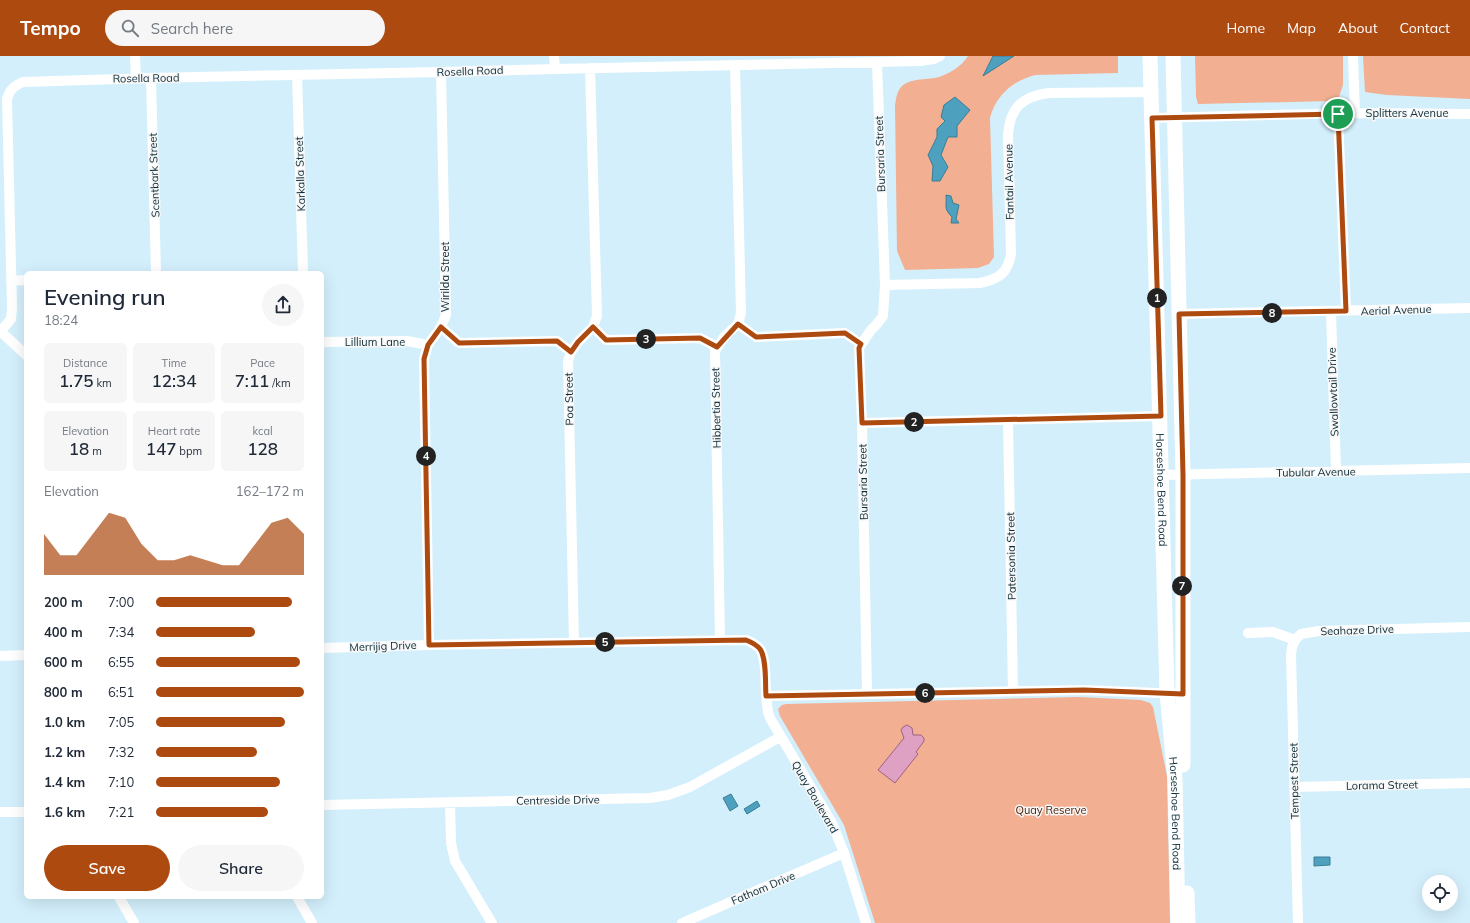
<!DOCTYPE html>
<html lang="en">
<head>
<meta charset="utf-8">
<style>
  :root { --surface:#fff; --page:#f6f6f7; --text:#1f2937; --muted:#747a83; --accent:#ad4a10 }
  body { margin:0; font-family:Mulish,sans-serif; background:var(--page); color:var(--text); height:100vh; display:flex; flex-direction:column; font-size:15px; white-space:nowrap }
  * { box-sizing:border-box; margin:0 }
  p { font-size:13px; color:var(--muted) }
  .icon { flex:none; width:22px; height:22px; fill:none; stroke:currentColor; stroke-width:2; stroke-linecap:round; stroke-linejoin:round }
  .map { position:relative; flex:1; overflow:hidden }
  .panel { position:absolute; left:24px; top:215px; width:300px; height:628px; display:flex; flex-direction:column; background:var(--surface); border-radius:6px; box-shadow:0 4px 16px #0002 }
  .panel>* { flex:none }
  .controls { position:absolute; left:1422px; top:819px; display:grid; gap:8px }
  .controls a { display:grid; place-items:center; width:36px; height:36px; border-radius:50%; background:var(--surface); box-shadow:0 4px 16px #0002; font-size:20px }
  .pin { position:absolute; display:grid; place-items:center; width:34px; height:34px; color:#fff; margin:-17px; border:2px solid #fff; border-radius:50%; box-shadow:0 1px 4px #0007 }
  .km { position:absolute; width:20px; height:20px; margin:-10px; border-radius:50%; background:#222; color:#fff; font-size:11px; line-height:20px; text-align:center }
  .round { display:grid; place-items:center; flex:none; width:42px; height:42px; border-radius:21px; background:var(--page) }
  .summary { display:flex; align-items:center; justify-content:space-between; height:68px; padding:0 20px }
  h1 { font-size:22px; font-weight:600; line-height:30px }
  .metrics { display:grid; grid-template-columns:repeat(3,1fr); gap:6px; height:68px; padding:4px 20px }
  .metrics div { display:grid; align-content:center; border-radius:6px; background:var(--page); text-align:center }
  .metrics b { font-size:17px; font-weight:600 }
  .metrics small { font-size:11px; font-weight:400 }
  .metrics p { font-size:11px }
  .chart { height:112px; padding:8px 20px }
  .chart p { display:flex; justify-content:space-between }
  .chart svg { width:100%; height:72px; margin-top:4px; fill:var(--accent); opacity:.7 }
  .cta { display:flex; gap:8px; margin-top:auto; padding:8px 20px }
  .cta a { flex:1; height:46px; border-radius:24px; background:var(--accent); color:#fff; font-size:16px; font-weight:600; line-height:46px; text-align:center }
  .cta a+a { background:var(--page); color:var(--text) }
  ul { padding:0 20px; list-style:none; font-size:13px }
  li { display:grid; grid-template-columns:64px 48px 1fr; align-items:center; height:30px }
  li i { height:10px; border-radius:5px; background:var(--accent) }
  header { display:flex; align-items:center; gap:24px; box-sizing:border-box; height:56px; padding:0 20px; background:var(--accent); color:#fff }
  header strong { font-size:19px }
  nav { display:flex; gap:22px; margin-inline-start:auto; font-size:14px }
  .search { width:280px; height:36px; background:var(--page); display:flex; align-items:center; gap:10px; box-sizing:border-box; padding:0 14px; border-radius:22px; color:var(--muted); font-size:15px }
  .map>svg:first-child { display:block }
  .green { fill:#f2af91 }
  .water { fill:#4ea0bf; stroke:#3a7d96 }
  .building { fill:#dfa1c3; stroke:#9c6383 }
  .lines { fill:none; stroke-linecap:round; stroke-linejoin:round }
  .street { stroke:#fff; stroke-width:10 }
  .secondary { stroke:#fff; stroke-width:15 }
  .route-casing { stroke:#fff; stroke-width:8 }
  .route { stroke:#ad4a10; stroke-width:5 }
  .labels { text-anchor:middle; stroke-width:3; stroke-linejoin:round; paint-order:stroke }
  .street-label { font-size:11px; fill:#0a2b37; stroke:#f7f7f7 }
  .park-label { font-size:11px; fill:#4d220c; stroke:#f7f7f7 }
</style>
</head>
<body>
<header>
<strong>Tempo</strong>
<div class="search"><svg class="icon" aria-label="search" viewBox="0 0 24 24"><circle cx="10" cy="10" r="6"/><path d="M15 15l6 6"/></svg>Search here</div>
<nav><a>Home</a><a>Map</a><a>About</a><a>Contact</a></nav>
</header>
<div class="map">
<svg width="1470" height="867" viewBox="0 0 1470 867">
  <rect width="100%" height="100%" fill="#d3effb"/>
  <path class="green" d="M 968,0 L 1118,0 L 1118,17 L 1035,19 C 1013,25 996,39 990,62 L 994,201 L 989,208 L 978,212 L 905,214 L 897,195 L 895,49 C 896,45 896,39 899,34 C 906,22 924,24 935,22 C 948,19 961,11 968,0 Z
    M 1195,0 L 1343,0 L 1343,29 L 1339,41 L 1331,45 L 1198,48 L 1196,41 Z
    M 1363,0 L 1470,0 L 1470,43 L 1387,39 L 1365,36 Z
    M 1078,641 L 1141,644 L 1150,647 L 1153,651 L 1167,720 L 1170,867 L 875,867 L 844,769 L 780,660 L 778,653 L 782,649 L 786,648 Z"/>
  <path class="water" d="M 993,0 L 1014,0 L 983,20 Z
    M 955,41 L 970,54 L 957,70 L 957,81 L 948,81 L 941,99 L 948,111 L 940,125 L 932,125 L 933,110 L 928,99 L 937,81 L 937,73 L 945,65 L 941,61 L 944,49 Z
    M 946,139 L 951,140 L 953,147 L 959,149 L 956,163 L 959,167 L 951,167 L 952,161 C 943,152 947,150 946,139 Z
    M 731,738 L 738,750 L 730,755 L 723,742 Z
    M 757,745 L 760,750 L 747,758 L 744,753 Z
    M 1314,801 L 1330,801 L 1330,809 L 1314,810 Z"/>
  <path class="building" d="M 907,669 L 912,672 L 913,679 L 921,679 L 924,682 L 924,685 L 916,696 L 918,698 L 895,727 L 878,714 L 904,682 L 901,674 L 903,671 Z"/>
  <g class="lines">
    <path class="street" d="M 135,0 L 136,22
      M 554,0 L 555,13
      M 1353,0 L 1355,57
      M 297,19 L 303,217
      M 151,22 L 156,217
      M 1338,58 L 1346,255
      M 1152,62 L 1355,57 L 1470,58
      M 11,225 L 26,224
      M 885,229 L 980,227 C 999,223 1008,217 1011,198 L 1008,79 C 1010,52 1021,41 1048,37 L 1151,36
      M 1331,256 L 1336,415
      M 1179,258 L 1470,252
      M 738,268 L 756,281 L 845,277 L 861,288
      M 441,271 L 459,287 L 557,285 L 571,296
      M 593,271 L 606,284 L 700,282 L 717,291
      M 0,275 L 26,299
      M 0,276 L 11,263 L 12,252 L 7,43 C 10,33 14,30 23,26 L 151,22 L 441,16 L 555,13 L 920,5 L 934,3 L 940,0
      M 322,286 L 407,285 L 428,289
      M 1008,364 L 1013,635
      M 862,367 L 1161,360
      M 1162,419 L 1470,412
      M 1248,577 L 1273,576 L 1295,584 L 1301,578 L 1319,575 L 1470,571
      M 720,584 L 715,295 L 724,281 L 738,268 L 741,257 L 735,9
      M 1295,584 L 1292,591 L 1291,599 L 1298,867
      M 574,587 L 568,305 L 571,296 L 578,286 L 593,271 L 597,260 L 590,12
      M 429,589 L 424,303 L 428,289 L 441,271 L 446,259 L 441,16
      M 322,592 L 429,589 L 746,584 C 751,586 756,588 760,593 C 767,603 765,628 766,640 L 1084,634 L 1183,638
      M 0,600 L 26,599
      M 867,638 L 862,367 L 859,292 L 871,274 L 877,268 L 883,260 L 885,229 L 877,6
      M 766,640 L 768,656 L 770,662 L 832,767 L 844,797 L 866,867
      M 1294,731 L 1470,727
      M 450,747 L 451,787 L 455,805 L 492,867
      M 322,749 L 650,742 L 668,739 L 690,731 L 780,681
      M 0,756 L 26,756
      M 119,841 L 134,867
      M 297,841 L 312,867
      M 682,867 L 844,797"/>
    <g class="secondary">
      <path id="s1" d="M 1150,0 L 1167,637 L 1175,723 L 1178,867"/>
      <path d="M 1173,0 L 1183,419 L 1183,709"/>
      <path d="M 1187,837 L 1188,867"/>
    </g>
  </g>
  <g class="lines">
    <g class="route-casing">
      <path id="route" d="M 1338,58 L 1346,255 L 1179,258 L 1183,419 L 1183,638 L 1084,634 L 766,640 C 765,628 767,603 760,593 C 756,588 751,586 746,584 L 429,589 L 424,303 L 428,289 L 441,271 L 459,287 L 557,285 L 571,296 L 578,286 L 593,271 L 606,284 L 700,282 L 717,291 L 738,268 L 756,281 L 845,277 L 861,288 L 859,292 L 862,367 L 1161,360 L 1152,62 Z"/>
    </g>
    <use href="#route" class="route"/>
  </g>
  <g class="labels">
    <g class="street-label">
      <text transform="translate(470 15) rotate(-2)" y="4">Rosella Road</text>
      <text transform="translate(146 22) rotate(-1)" y="4">Rosella Road</text>
      <text x="1407" y="61">Splitters Avenue</text>
      <text transform="translate(880 98) rotate(-92)" y="4">Bursaria Street</text>
      <text transform="translate(300 118) rotate(-92)" y="4">Karkalla Street</text>
      <text transform="translate(154 119) rotate(-92)" y="4">Scentbark Street</text>
      <text transform="translate(1009 126) rotate(-91)" y="4">Fantail Avenue</text>
      <text transform="translate(445 221) rotate(-90)" y="4">Wirilda Street</text>
      <text transform="translate(1396 254) rotate(-2)" y="4">Aerial Avenue</text>
      <text x="375" y="290">Lillium Lane</text>
      <text transform="translate(1333 336) rotate(-92)" y="4">Swallowtail Drive</text>
      <text transform="translate(569 343) rotate(-91)" y="4">Poa Street</text>
      <text transform="translate(716 352) rotate(-91)" y="4">Hibbertia Street</text>
      <text transform="translate(1316 416) rotate(-1)" y="4">Tubular Avenue</text>
      <text transform="translate(863 426) rotate(-91)" y="4">Bursaria Street</text>
      <text dy="4" stroke="none"><textPath href="#s1" startOffset="434">Horseshoe Bend Road</textPath></text>
      <text transform="translate(1011 500) rotate(-91)" y="4">Patersonia Street</text>
      <text transform="translate(1357 574) rotate(-2)" y="4">Seahaze Drive</text>
      <text transform="translate(383 590) rotate(-2)" y="4">Merrijig Drive</text>
      <text transform="translate(1294 725) rotate(-91)" y="4">Tempest Street</text>
      <text transform="translate(1382 729) rotate(-1)" y="4">Lorama Street</text>
      <text transform="translate(815 741) rotate(60)" y="4">Quay Boulevard</text>
      <text transform="translate(558 744) rotate(-1)" y="4">Centreside Drive</text>
      <text dy="4" stroke="none"><textPath href="#s1" startOffset="758">Horseshoe Bend Road</textPath></text>
      <text transform="translate(763 832) rotate(-23)" y="4">Fathom Drive</text>
    </g>
    <g class="park-label">
      <text x="1051" y="758">Quay Reserve</text>
    </g>
  </g>
</svg>
<div class="controls">
<a><svg class="icon" aria-label="locate" viewBox="0 0 24 24"><circle cx="12" cy="12" r="6"/><path d="M12 2v4M12 18v4M2 12h4M18 12h4"/></svg></a>
</div>
<div class="pin" style="left:1338px;top:58px;background:#1e9e55"><svg class="icon" aria-label="arrive" viewBox="0 0 24 24"><path d="M6 21V4h12l-3 4 3 4H6"/></svg></div>
<b class="km" style="left:1157px;top:242px">1</b>
<b class="km" style="left:914px;top:366px">2</b>
<b class="km" style="left:646px;top:283px">3</b>
<b class="km" style="left:426px;top:400px">4</b>
<b class="km" style="left:605px;top:586px">5</b>
<b class="km" style="left:925px;top:637px">6</b>
<b class="km" style="left:1182px;top:530px">7</b>
<b class="km" style="left:1272px;top:257px">8</b>
<section class="panel">
<div class="summary"><div><h1>Evening run</h1><p>18:24</p></div><a class="round"><svg class="icon" aria-label="share" viewBox="0 0 24 24"><path d="M12 15V3M7 8l5-5 5 5M5 13v7h14v-7"/></svg></a></div>
<div class="metrics">
<div><p>Distance</p><b>1.75<small> km</small></b></div>
<div><p>Time</p><b>12:34</b></div>
<div><p>Pace</p><b>7:11<small> /km</small></b></div>
</div>
<div class="metrics">
<div><p>Elevation</p><b>18<small> m</small></b></div>
<div><p>Heart rate</p><b>147<small> bpm</small></b></div>
<div><p>kcal</p><b>128</b></div>
</div>
<div class="chart"><p><span>Elevation</span>162–172 m</p>
<svg viewBox="0 0 160 44" preserveAspectRatio="none"><path d="M0 44V19L10 32L20 32L30 19L40 6L50 9L60 25L70 35L80 35L90 32L100 35L110 38L120 38L130 25L140 12L150 9L160 19V44z"/></svg>
</div>
<ul>
<li><b>200 m</b>7:00<i style="width:92%"></i></li>
<li><b>400 m</b>7:34<i style="width:67%"></i></li>
<li><b>600 m</b>6:55<i style="width:97%"></i></li>
<li><b>800 m</b>6:51<i style="width:100%"></i></li>
<li><b>1.0 km</b>7:05<i style="width:87%"></i></li>
<li><b>1.2 km</b>7:32<i style="width:68%"></i></li>
<li><b>1.4 km</b>7:10<i style="width:84%"></i></li>
<li><b>1.6 km</b>7:21<i style="width:76%"></i></li>
</ul>
<div class="cta"><a>Save</a><a>Share</a></div>
</section>
</div>
</body>
</html>
